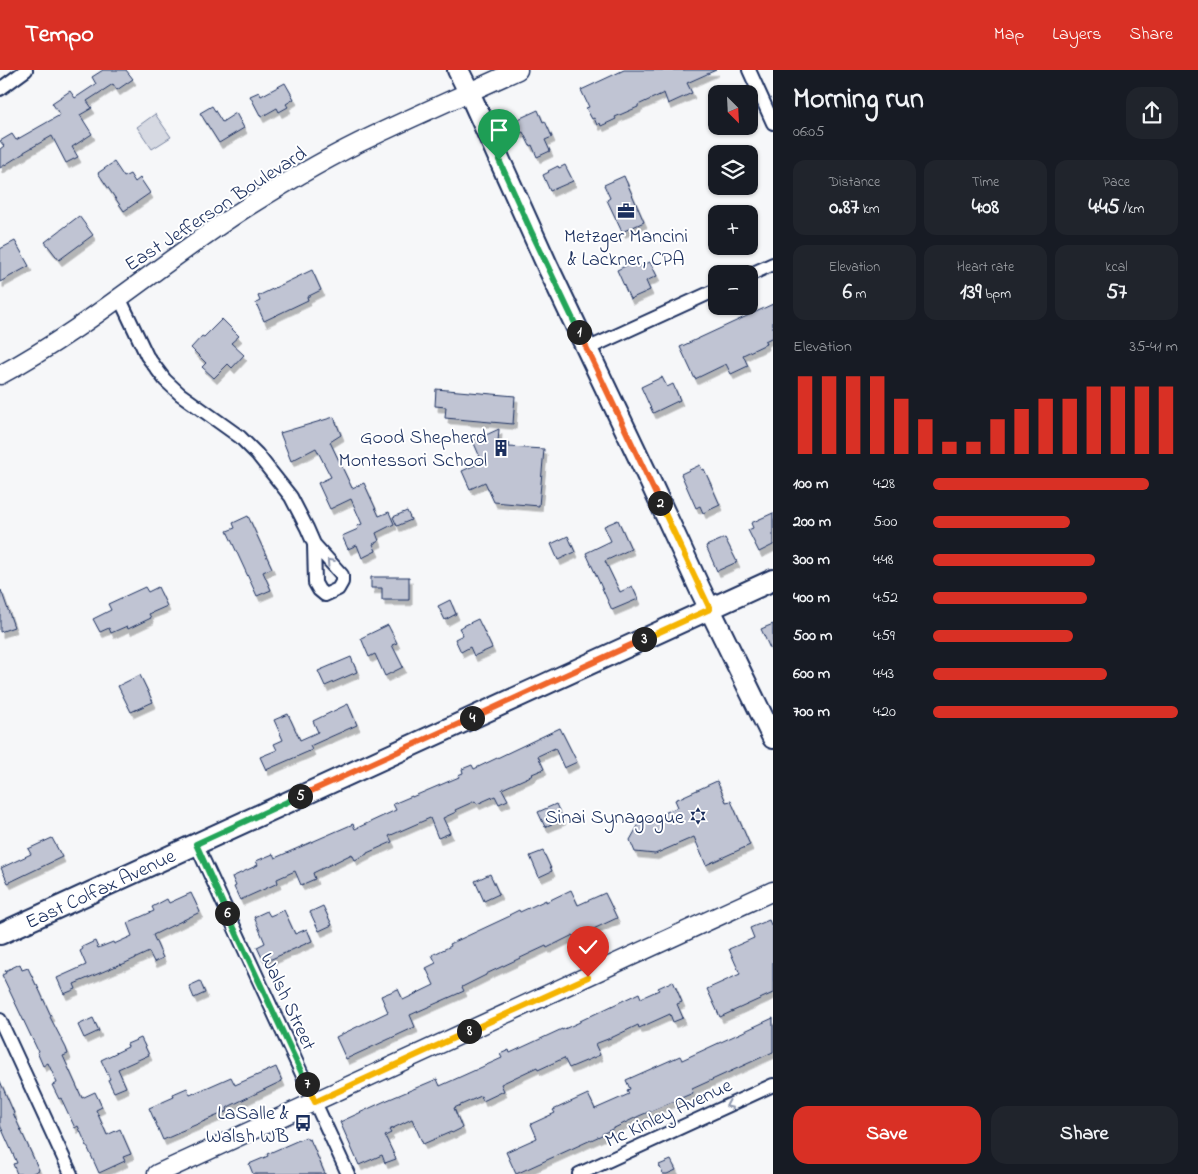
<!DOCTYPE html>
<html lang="en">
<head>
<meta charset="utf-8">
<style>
  :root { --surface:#171b24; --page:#20242c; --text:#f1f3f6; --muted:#9ea1a6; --accent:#d93025 }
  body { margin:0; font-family:"Indie Flower",sans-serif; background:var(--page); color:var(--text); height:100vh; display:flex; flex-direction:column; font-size:19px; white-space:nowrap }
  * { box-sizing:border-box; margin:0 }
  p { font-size:16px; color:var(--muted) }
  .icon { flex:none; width:28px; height:28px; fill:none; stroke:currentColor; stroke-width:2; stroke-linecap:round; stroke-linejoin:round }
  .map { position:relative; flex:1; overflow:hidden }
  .panel { display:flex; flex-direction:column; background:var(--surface); width:425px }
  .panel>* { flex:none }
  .needle { width:32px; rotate:156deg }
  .controls { position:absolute; left:708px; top:15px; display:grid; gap:10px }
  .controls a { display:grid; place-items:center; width:50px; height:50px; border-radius:10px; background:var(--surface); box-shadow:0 1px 4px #0004; font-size:25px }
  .pin { position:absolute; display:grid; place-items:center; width:42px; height:42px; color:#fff; margin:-51px -21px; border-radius:50% 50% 50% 0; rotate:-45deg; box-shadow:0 0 5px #0007 }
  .pin .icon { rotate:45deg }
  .km { position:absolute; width:25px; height:25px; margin:-12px; border-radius:50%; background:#222; color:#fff; font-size:14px; line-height:25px; text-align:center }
  .round { display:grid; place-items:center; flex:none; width:52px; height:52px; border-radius:15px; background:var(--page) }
  .overview { display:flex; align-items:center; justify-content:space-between; height:85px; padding:0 20px }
  h1 { font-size:28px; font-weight:700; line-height:38px }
  .metrics { display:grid; grid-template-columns:repeat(3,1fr); gap:8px; height:85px; padding:5px 20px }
  .metrics div { display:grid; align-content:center; border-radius:12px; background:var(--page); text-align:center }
  .metrics b { font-size:21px; font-weight:700 }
  .metrics small { font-size:14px; font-weight:400 }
  .metrics p { font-size:14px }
  .chart { height:140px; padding:10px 20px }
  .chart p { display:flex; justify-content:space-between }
  .chart svg { width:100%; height:90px; margin-top:5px; stroke:var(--accent); stroke-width:6 }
  .button { display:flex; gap:10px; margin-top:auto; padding:10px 20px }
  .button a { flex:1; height:58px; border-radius:15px; background:var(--accent); color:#fff; font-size:20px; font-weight:700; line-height:58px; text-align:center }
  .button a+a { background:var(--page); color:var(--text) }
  ul { padding:0 20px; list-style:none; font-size:16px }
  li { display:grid; grid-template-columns:80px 60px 1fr; align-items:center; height:38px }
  li i { height:12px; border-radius:6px; background:var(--accent) }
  header { display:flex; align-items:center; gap:30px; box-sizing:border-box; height:70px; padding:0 25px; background:var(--accent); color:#fff }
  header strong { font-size:24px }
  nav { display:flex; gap:28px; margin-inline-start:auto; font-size:18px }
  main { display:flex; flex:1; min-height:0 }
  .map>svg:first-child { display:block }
  .green { fill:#d6d9e2; stroke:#7884a0 }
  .building { fill:#c0c4d3; stroke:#1b2f5e; filter:url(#shadow) }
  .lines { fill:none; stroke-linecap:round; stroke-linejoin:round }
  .street-casing { stroke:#1b2f5e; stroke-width:16 }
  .secondary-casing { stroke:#1b2f5e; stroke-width:21 }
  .primary-casing { stroke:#1b2f5e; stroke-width:24 }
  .street { stroke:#fff; stroke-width:12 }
  .secondary { stroke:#fff; stroke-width:18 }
  .primary { stroke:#fff; stroke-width:20 }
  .oneway { stroke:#8d97ae }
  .split-1-casing { stroke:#fff; stroke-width:10 }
  .split-2-casing { stroke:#fff; stroke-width:10 }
  .split-3-casing { stroke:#fff; stroke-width:10 }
  .split-4-casing { stroke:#fff; stroke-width:10 }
  .split-5-casing { stroke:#fff; stroke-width:10 }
  .split-6-casing { stroke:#fff; stroke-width:10 }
  .split-7-casing { stroke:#fff; stroke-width:10 }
  .split-8-casing { stroke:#fff; stroke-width:10 }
  .split-9-casing { stroke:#fff; stroke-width:10 }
  .split-1 { stroke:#22a559; stroke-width:6 }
  .split-2 { stroke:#f0652b; stroke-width:6 }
  .split-3 { stroke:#f5b400; stroke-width:6 }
  .split-4 { stroke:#f0652b; stroke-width:6 }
  .split-5 { stroke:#f0652b; stroke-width:6 }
  .split-6 { stroke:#22a559; stroke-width:6 }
  .split-7 { stroke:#22a559; stroke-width:6 }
  .split-8 { stroke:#f5b400; stroke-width:6 }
  .split-9 { stroke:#f5b400; stroke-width:6 }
  .labels { text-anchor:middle; stroke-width:4; stroke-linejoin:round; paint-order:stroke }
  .street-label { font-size:20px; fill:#1b2f5e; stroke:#fff }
  .poi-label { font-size:20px; fill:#1b2f5e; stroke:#fff; text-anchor:end }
</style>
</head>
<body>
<header>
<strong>Tempo</strong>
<nav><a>Map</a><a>Layers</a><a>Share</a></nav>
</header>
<main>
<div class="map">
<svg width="773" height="1104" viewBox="0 0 773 1104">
  <defs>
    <filter id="shadow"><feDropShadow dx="3" dy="5.5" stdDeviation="0" flood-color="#0004"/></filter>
  </defs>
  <rect width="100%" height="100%" fill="#f6f7f9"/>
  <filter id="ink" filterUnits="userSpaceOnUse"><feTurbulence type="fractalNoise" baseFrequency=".02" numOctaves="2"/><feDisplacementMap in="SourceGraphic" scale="10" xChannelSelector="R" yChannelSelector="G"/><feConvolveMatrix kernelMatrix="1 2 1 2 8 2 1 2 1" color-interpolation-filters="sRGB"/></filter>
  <g filter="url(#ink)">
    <path class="green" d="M 155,44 L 171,67 L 152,79 L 137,57 Z"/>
    <path class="building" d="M 103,0 L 126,0 L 133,9 L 117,20 L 113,14 L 87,31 L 92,38 L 80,45 L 92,64 L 72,77 L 78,87 L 66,93 L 52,66 L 24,82 L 24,83 L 0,98 L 0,79 L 4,76 L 0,71 L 12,64 L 16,70 L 60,45 L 52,33 L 70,21 L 75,28 L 96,14 L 92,7 Z
      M 624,0 L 716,0 L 687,13 L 692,23 L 668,34 L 664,23 L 638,35 L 638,37 L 615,47 L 616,49 L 601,56 L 600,53 L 597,55 L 594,48 L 592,49 L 586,38 L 589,37 L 581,20 Z
      M 285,13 L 294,29 L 286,34 L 288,37 L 279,42 L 277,38 L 261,47 L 250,26 L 259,22 L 261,26 Z
      M 212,36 L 222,52 L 236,43 L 244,58 L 219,73 L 200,43 Z
      M 538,40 L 543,52 L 545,51 L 552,67 L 545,70 L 550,81 L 537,87 L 532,75 L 530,76 L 523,62 L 520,63 L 514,51 Z
      M 114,92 L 124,107 L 130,104 L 135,112 L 140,108 L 150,123 L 124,141 L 98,103 Z
      M 565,95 L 573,111 L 550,121 L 543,105 L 549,102 L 548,101 L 558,96 L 559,98 Z
      M 624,106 L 644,152 L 622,162 L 607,130 L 610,128 L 604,115 Z
      M 79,146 L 93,165 L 59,190 L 45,172 Z
      M 15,171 L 29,196 L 0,212 L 0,179 Z
      M 636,191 L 639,197 L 650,192 L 657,206 L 646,211 L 650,220 L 630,229 L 617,200 Z
      M 312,200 L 321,220 L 307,227 L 308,230 L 264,251 L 256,233 L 260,231 L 258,226 Z
      M 773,234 L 773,267 L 765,271 L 766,274 L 743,285 L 748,296 L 731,304 L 726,294 L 695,309 L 680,277 Z
      M 222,249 L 239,266 L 231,273 L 244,285 L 232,298 L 228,294 L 214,308 L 202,297 L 206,293 L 191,278 L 202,266 L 204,267 Z
      M 662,307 L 667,317 L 673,314 L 680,330 L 653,343 L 641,317 Z
      M 436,319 L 515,326 L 513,354 L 445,348 L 446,337 L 435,336 Z
      M 334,347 L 341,365 L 330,372 L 352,418 L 364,413 L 379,446 L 389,442 L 394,454 L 376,463 L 379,471 L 373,474 L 376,481 L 362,488 L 357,475 L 348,479 L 342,466 L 358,459 L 357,456 L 362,454 L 351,429 L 330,439 L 318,413 L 331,407 L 316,378 L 291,391 L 280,363 Z
      M 499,359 L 498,372 L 510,373 L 509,377 L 544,379 L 539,436 L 494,432 L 485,412 L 470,419 L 462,401 L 482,392 L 473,371 Z
      M 700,395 L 702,400 L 704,399 L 720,435 L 703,443 L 700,436 L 696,438 L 681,404 Z
      M 407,441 L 411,450 L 397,456 L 393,447 Z
      M 773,443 L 773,475 L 759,482 L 748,460 L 753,458 L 751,453 Z
      M 248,446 L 272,498 L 263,502 L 271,520 L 257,526 L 227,461 L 235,458 L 233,453 Z
      M 618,450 L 631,479 L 605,491 L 620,522 L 632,516 L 638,529 L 612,540 L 586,483 L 611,471 L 604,456 Z
      M 568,466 L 575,482 L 558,490 L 551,474 Z
      M 725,468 L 737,492 L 717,501 L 706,476 Z
      M 371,507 L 409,507 L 409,530 L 382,530 L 382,518 L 371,518 Z
      M 145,517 L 148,522 L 158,517 L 167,536 L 149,544 L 151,548 L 128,559 L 127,556 L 111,563 L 109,558 L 100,562 L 93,549 L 111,540 L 108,534 Z
      M 1,520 L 14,557 L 0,562 L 0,521 Z
      M 450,530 L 456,544 L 445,550 L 438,536 Z
      M 478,549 L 492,578 L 474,586 L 470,577 L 461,582 L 455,569 L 463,565 L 459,558 Z
      M 773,554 L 773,585 L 761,559 Z
      M 388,555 L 397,573 L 392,575 L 403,597 L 385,606 L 375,584 L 369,587 L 361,568 Z
      M 351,587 L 357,602 L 325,616 L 318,601 Z
      M 140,605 L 153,632 L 131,642 L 118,616 Z
      M 348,634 L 357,655 L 310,676 L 312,680 L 266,700 L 260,687 L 277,680 L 274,674 L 283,670 L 274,650 L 288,644 L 300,670 L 318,662 L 313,651 Z
      M 560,658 L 577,692 L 564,698 L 555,678 L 538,686 L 544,699 L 532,704 L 533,705 L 502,719 L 508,730 L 499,734 L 495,726 L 477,734 L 475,731 L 455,740 L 456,742 L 443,748 L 450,763 L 438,768 L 430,748 L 389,766 L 392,772 L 367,783 L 367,784 L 355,790 L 352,784 L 313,803 L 315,809 L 301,815 L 295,801 L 277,809 L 278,813 L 240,830 L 234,817 L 236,816 L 232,807 L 258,795 L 256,791 L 273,784 L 275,788 L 353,754 L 355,759 L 396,740 L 393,734 L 412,726 L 412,727 L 459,707 L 458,705 L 463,703 L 462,699 L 472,695 L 474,699 Z
      M 717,711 L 726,732 L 731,731 L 750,775 L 706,795 L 694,767 L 655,784 L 635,782 L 630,770 L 639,754 L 678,737 L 675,730 Z
      M 556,734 L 563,749 L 545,757 L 538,742 Z
      M 52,768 L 62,787 L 8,813 L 1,798 L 31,784 L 28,779 Z
      M 543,781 L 552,801 L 539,807 L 530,786 Z
      M 490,804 L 499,824 L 484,831 L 475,811 Z
      M 571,820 L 578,835 L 605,823 L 617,848 L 574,868 L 573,865 L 547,878 L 546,876 L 486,904 L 486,905 L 462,917 L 464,921 L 410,945 L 415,957 L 346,989 L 336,967 L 388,942 L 381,926 L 398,919 L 403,930 L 434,915 L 426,898 L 436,893 L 432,885 L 451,876 L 450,874 L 510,846 L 509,845 L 519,840 L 520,842 L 546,830 L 546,832 Z
      M 191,823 L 200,842 L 153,865 L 163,888 L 154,892 L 149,882 L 121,895 L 121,894 L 74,914 L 76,919 L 64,924 L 57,908 L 86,895 L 80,881 L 83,879 L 82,877 L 95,871 L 98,878 L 113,872 L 114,874 L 132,866 L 127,853 L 154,841 L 152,837 L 167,829 L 169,833 Z
      M 323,836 L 332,855 L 319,861 L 310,842 Z
      M 284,840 L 295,864 L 307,859 L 312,871 L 267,891 L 266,889 L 263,890 L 257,877 L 265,873 L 254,847 L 267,841 L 270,846 Z
      M 769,850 L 773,859 L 773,923 L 720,947 L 707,919 L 740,904 L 729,879 L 754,868 L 750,858 Z
      M 20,894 L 22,900 L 28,898 L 36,915 L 37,915 L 51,946 L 50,947 L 66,978 L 68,984 L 63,986 L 82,1028 L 95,1022 L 102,1037 L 96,1040 L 107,1065 L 120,1059 L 131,1084 L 123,1087 L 125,1091 L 99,1103 L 78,1056 L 75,1058 L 61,1028 L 59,1029 L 52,1015 L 57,1013 L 48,993 L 43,996 L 37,982 L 38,981 L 2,905 L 6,903 L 5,901 Z
      M 200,911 L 205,923 L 194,928 L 189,916 Z
      M 673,911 L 682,932 L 677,934 L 683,948 L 673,952 L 670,944 L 639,958 L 638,955 L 613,967 L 595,974 L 600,985 L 569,998 L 564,988 L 538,1000 L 537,997 L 501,1014 L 504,1021 L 483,1031 L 481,1026 L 454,1038 L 462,1058 L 452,1063 L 451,1062 L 423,1074 L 412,1049 L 389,1060 L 391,1063 L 385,1066 L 396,1089 L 385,1093 L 382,1085 L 359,1095 L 340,1052 L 385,1031 L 437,1009 L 440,1016 L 502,988 L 500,984 L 509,980 L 510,983 L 562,959 L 562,960 L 580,952 L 580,951 L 639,923 L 641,928 L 659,920 L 658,918 Z
      M 93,948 L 99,961 L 84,968 L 78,955 Z
      M 773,948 L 773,982 L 692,1019 L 693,1023 L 639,1046 L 602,1064 L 602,1065 L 516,1104 L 506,1082 L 537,1068 L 531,1054 L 555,1043 L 553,1040 L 588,1024 L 595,1039 L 629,1024 L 627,1020 L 630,1019 L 626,1010 L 680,986 L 682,990 Z
      M 141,968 L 149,985 L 118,999 L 126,1017 L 114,1022 L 108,1010 L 110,1009 L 101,990 L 128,977 L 127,974 Z
      M 276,997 L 282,1011 L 230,1036 L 227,1038 L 228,1041 L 179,1062 L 179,1063 L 163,1070 L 149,1038 L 174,1027 L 173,1024 L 187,1018 L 190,1025 L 231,1007 L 235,1015 Z
      M 0,1011 L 14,1043 L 13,1043 L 39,1100 L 31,1104 L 17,1104 L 13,1094 L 17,1093 L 0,1055 Z
      M 306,1067 L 308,1070 L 310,1069 L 325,1104 L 253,1104 L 249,1094 L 268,1086 L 267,1084 Z
      M 671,1090 L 676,1100 L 667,1104 L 663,1104 L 659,1095 Z"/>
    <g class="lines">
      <g class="street-casing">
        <path id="street" d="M 749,0 L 773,53
          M 0,19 L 26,0
          M 749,205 L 773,194
          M 119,227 L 147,286 L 165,310 L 180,324 L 240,367 L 257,384 L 291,427 L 307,458 L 314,474 L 342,505 L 342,512 L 338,519 L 325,525 L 319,520 L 315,513 L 314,474
          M 587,279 L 716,220
          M 196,774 L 348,1104
          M 0,950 L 71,1104
          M 579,1104 L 773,1015"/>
      </g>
      <g class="secondary-casing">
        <path id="secondary" d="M 0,305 C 88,258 163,191 247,137 C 288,111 330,86 373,66 C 421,43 470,22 518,0
          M 157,1104 L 773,821"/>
      </g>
      <g class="primary-casing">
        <path id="primary" d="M 458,0 L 469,22 L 547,195 L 649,409 L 700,519 L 773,668
          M 0,864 L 773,510"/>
      </g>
      <use href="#street" class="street"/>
      <use href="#secondary" class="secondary"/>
      <use href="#primary" class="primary"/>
    </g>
    <defs><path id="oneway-chevron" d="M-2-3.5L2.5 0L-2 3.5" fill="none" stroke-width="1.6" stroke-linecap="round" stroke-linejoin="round" transform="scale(1.25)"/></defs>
    <g class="oneway">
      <use href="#oneway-chevron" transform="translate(330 492) rotate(-132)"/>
      <use href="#oneway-chevron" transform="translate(729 1035) rotate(156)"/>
    </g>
  </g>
  <g class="lines" filter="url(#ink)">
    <g class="split-1-casing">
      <path id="split-1" d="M 499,90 L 531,161 L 579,262"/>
    </g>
    <g class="split-2-casing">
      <path id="split-2" d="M 579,262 L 660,433"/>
    </g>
    <g class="split-3-casing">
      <path id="split-3" d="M 644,569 L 710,539 L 660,433"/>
    </g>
    <g class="split-4-casing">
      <path id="split-4" d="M 472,648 L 644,569"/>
    </g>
    <g class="split-5-casing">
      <path id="split-5" d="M 300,726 L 472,648"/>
    </g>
    <g class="split-6-casing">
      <path id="split-6" d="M 227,843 L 196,774 L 300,726"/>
    </g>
    <g class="split-7-casing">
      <path id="split-7" d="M 227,843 L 307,1014"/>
    </g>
    <g class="split-8-casing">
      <path id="split-8" d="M 307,1014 L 315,1032 L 469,961"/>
    </g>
    <g class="split-9-casing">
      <path id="split-9" d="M 469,961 L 588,907"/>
    </g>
    <use href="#split-1" class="split-1"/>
    <use href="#split-2" class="split-2"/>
    <use href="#split-3" class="split-3"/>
    <use href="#split-4" class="split-4"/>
    <use href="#split-5" class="split-5"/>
    <use href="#split-6" class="split-6"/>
    <use href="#split-7" class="split-7"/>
    <use href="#split-8" class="split-8"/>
    <use href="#split-9" class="split-9"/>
  </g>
  <defs>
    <g id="office-bare" transform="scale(1.35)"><path d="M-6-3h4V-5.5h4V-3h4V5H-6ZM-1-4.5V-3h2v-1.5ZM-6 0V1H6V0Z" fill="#1b2f5e" stroke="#fff" stroke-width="2.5" paint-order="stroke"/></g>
    <g id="building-bare" transform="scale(1.35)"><path d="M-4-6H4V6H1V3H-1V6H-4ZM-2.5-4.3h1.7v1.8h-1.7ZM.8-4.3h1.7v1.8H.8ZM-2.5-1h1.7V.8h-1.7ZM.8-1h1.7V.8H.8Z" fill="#1b2f5e" stroke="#fff" stroke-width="2.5" paint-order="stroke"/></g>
    <g id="synagogue-bare" transform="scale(1.35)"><path d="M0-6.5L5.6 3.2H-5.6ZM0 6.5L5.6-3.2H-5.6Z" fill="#1b2f5e" stroke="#fff" stroke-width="2.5" paint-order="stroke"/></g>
    <g id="bus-bare" transform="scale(1.35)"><path d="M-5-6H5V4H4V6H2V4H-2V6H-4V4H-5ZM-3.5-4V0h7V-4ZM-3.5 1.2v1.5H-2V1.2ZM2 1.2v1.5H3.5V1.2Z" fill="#1b2f5e" stroke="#fff" stroke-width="2.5" paint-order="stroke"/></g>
  </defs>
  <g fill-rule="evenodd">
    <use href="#office-bare" x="626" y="141"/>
    <use href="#building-bare" x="501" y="378"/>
    <use href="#synagogue-bare" x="698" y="746"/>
    <use href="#bus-bare" x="303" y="1053"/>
  </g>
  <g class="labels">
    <g class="street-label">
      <text transform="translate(215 138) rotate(-33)" y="7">East Jefferson Boulevard</text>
      <text transform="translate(100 818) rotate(-25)" y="7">East Colfax Avenue</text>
      <text transform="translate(289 931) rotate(65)" y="7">Walsh Street</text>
      <text transform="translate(668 1042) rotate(-25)" y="7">Mc Kinley Avenue</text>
    </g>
    <g class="poi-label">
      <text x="626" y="172" text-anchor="middle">Metzger Mancini<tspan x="626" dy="23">&amp; Lackner, CPA</tspan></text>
      <text x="487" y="373">Good Shepherd<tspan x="487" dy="23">Montessori School</tspan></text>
      <text x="684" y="753">Sinai Synagogue</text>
      <text x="289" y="1049">LaSalle &amp;<tspan x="289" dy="23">Walsh WB</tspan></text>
    </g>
  </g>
</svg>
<div class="controls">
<a><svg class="needle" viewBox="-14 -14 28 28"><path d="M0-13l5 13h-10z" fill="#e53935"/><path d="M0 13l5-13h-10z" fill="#9ea1a6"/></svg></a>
<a><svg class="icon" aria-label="layers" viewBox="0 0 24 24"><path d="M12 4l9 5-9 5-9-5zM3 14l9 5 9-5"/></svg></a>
<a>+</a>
<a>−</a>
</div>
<div class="pin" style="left:499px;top:90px;background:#1e9e55"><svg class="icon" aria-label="arrive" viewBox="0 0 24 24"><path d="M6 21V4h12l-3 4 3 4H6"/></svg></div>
<div class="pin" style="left:588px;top:907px;background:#d93025"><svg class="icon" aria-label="check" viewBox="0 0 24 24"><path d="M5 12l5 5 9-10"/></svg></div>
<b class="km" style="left:579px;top:262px">1</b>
<b class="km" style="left:660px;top:433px">2</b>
<b class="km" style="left:644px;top:569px">3</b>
<b class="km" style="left:472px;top:648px">4</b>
<b class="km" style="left:300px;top:726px">5</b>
<b class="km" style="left:227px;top:843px">6</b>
<b class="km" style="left:307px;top:1014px">7</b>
<b class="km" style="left:469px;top:961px">8</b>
</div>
<section class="panel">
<div class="overview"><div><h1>Morning run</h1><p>06:05</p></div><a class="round"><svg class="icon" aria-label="share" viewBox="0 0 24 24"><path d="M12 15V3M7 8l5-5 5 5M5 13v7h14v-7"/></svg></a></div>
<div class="metrics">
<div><p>Distance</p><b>0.87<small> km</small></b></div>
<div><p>Time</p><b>4:08</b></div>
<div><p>Pace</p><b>4:45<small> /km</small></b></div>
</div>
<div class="metrics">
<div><p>Elevation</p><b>6<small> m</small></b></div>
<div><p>Heart rate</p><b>139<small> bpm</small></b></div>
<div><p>kcal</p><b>57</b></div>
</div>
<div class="chart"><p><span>Elevation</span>35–41 m</p>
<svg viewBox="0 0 160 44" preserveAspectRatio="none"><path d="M5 44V6M15 44V6M25 44V6M35 44V6M45 44V17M55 44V27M65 44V38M75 44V38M85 44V27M95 44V22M105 44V17M115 44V17M125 44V11M135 44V11M145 44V11M155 44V11"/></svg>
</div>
<ul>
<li><b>100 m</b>4:28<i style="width:88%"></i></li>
<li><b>200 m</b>5:00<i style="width:56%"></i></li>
<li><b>300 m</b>4:48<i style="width:66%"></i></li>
<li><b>400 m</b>4:52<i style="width:63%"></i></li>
<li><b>500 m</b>4:59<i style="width:57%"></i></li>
<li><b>600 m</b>4:43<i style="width:71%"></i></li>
<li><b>700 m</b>4:20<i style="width:100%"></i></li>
</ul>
<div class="button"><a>Save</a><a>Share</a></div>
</section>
</main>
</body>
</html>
